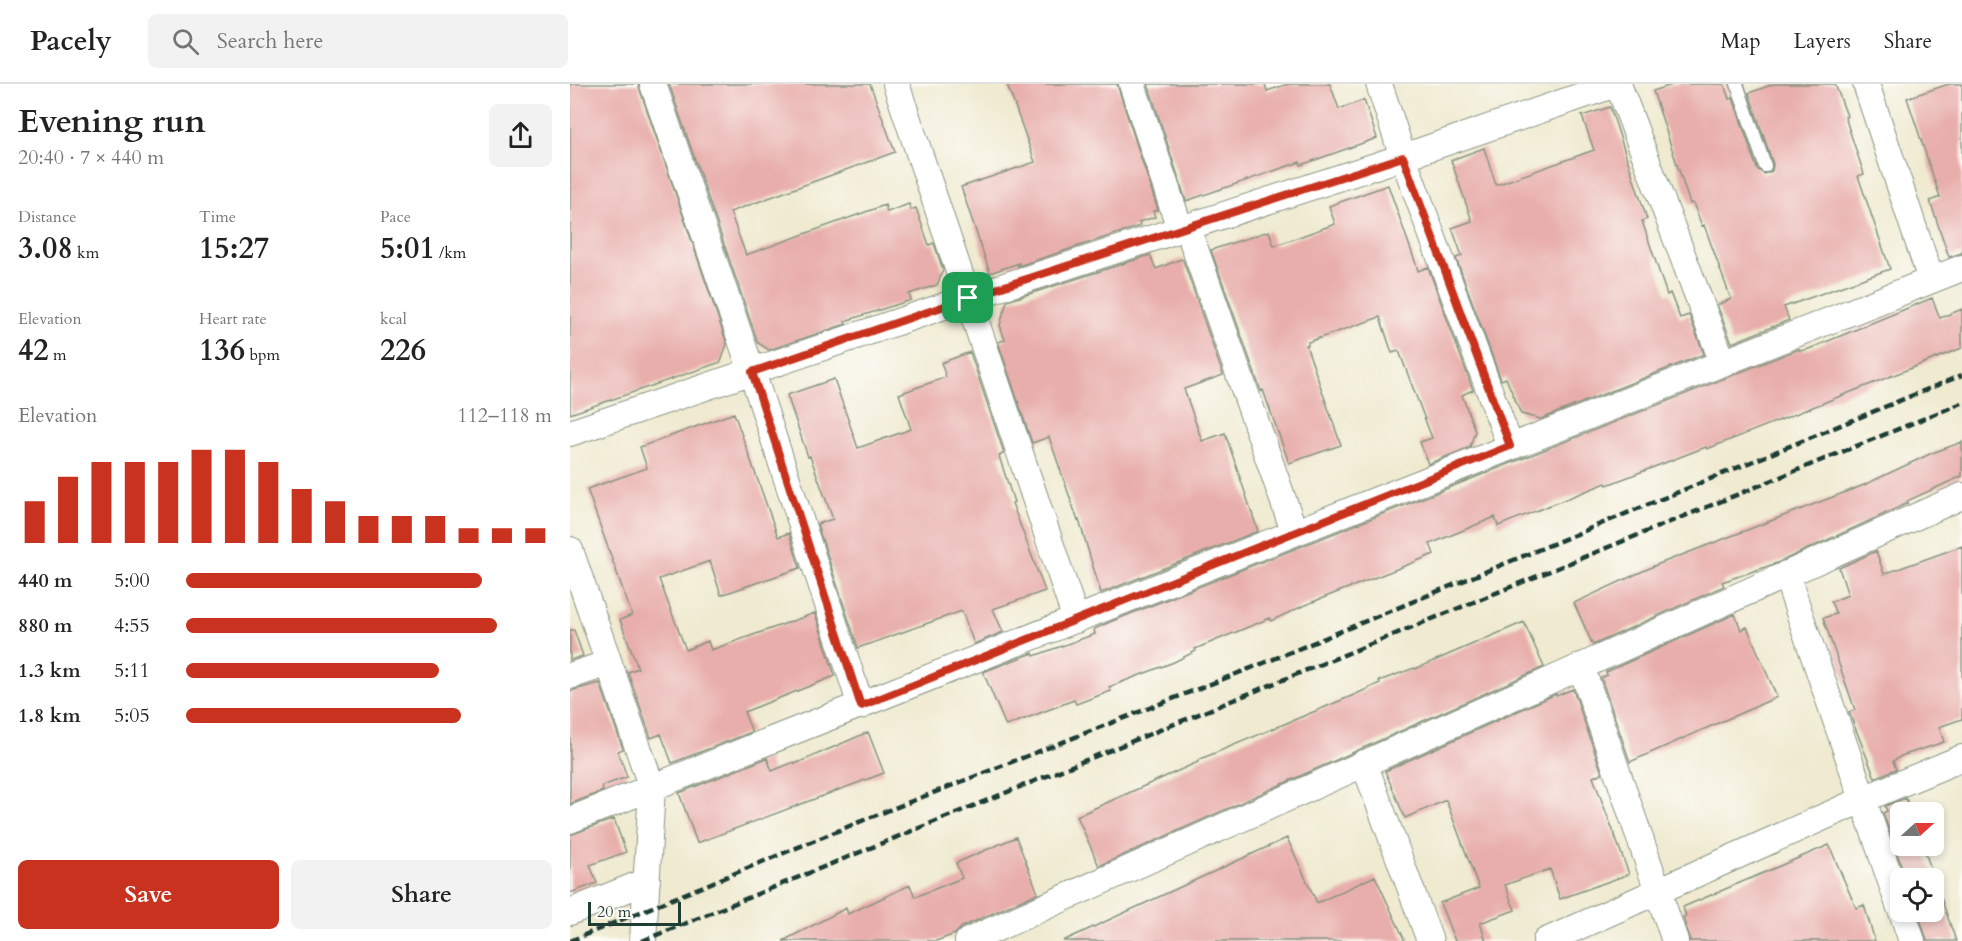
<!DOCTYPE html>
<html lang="en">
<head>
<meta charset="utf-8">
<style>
  :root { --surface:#fff; --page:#f2f2f2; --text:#222; --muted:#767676; --line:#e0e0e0; --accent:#c8321e }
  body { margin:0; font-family:Cardo,serif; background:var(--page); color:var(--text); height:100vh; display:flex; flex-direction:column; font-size:22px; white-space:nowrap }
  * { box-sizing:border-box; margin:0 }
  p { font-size:20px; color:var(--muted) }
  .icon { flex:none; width:33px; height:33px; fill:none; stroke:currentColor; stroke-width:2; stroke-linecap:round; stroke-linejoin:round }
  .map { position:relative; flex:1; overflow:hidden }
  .panel { display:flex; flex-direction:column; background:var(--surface); width:570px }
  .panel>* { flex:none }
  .needle { width:39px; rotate:69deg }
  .fabs { position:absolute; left:1320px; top:718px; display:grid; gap:12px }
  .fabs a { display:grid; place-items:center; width:54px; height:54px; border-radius:9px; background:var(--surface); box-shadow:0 3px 9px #0003; font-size:30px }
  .scale { position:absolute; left:18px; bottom:15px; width:93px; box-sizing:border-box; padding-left:6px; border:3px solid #1f3d34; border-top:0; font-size:16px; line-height:21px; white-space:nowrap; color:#1f3d34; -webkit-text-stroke:4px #fdfcf7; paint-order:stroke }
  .pin { position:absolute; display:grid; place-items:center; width:51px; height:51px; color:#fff; margin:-26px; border-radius:12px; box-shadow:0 3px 9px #0006 }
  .round { display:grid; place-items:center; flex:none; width:63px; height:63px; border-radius:9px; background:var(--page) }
  .headline { display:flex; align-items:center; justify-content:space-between; height:102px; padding:0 18px }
  h1 { font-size:33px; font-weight:600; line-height:45px }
  .metrics { display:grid; grid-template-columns:repeat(3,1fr); gap:9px; height:102px; padding:6px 18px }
  .metrics div { display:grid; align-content:center }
  .metrics b { font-size:30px; font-weight:600 }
  .metrics small { font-size:16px; font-weight:400 }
  .metrics p { font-size:16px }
  .chart { height:168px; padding:12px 18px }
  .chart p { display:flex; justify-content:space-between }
  .chart svg { width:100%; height:108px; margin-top:6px; stroke:var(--accent); stroke-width:6 }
  .action { display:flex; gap:12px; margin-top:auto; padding:12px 18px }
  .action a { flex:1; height:69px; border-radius:9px; background:var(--accent); color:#fff; font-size:24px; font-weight:600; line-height:69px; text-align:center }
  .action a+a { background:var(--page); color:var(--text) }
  ul { padding:0 18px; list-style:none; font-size:20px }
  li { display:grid; grid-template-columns:96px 72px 1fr; align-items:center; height:45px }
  li i { height:15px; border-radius:8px; background:var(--accent) }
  header { display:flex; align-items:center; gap:36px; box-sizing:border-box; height:84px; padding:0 30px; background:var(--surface); border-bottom:2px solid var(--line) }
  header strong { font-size:28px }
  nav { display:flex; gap:33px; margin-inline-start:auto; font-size:21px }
  .search { width:420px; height:54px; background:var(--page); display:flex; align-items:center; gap:15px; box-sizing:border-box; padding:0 21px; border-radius:9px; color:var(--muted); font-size:22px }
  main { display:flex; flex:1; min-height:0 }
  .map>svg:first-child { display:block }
  .building { fill:#e8aeab }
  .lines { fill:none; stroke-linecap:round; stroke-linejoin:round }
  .service-casing { stroke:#879482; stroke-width:15 }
  .minor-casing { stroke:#879482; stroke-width:28 }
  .service { stroke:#fff; stroke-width:12 }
  .minor { stroke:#fff; stroke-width:26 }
  .rail { stroke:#1f3d34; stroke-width:4.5; stroke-dasharray:9 4.5; stroke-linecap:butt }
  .route-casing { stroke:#fff; stroke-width:12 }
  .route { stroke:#c8321e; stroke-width:8 }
</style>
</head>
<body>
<header>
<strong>Pacely</strong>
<div class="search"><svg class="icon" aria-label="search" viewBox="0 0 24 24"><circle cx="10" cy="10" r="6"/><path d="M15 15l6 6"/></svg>Search here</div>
<nav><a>Map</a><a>Layers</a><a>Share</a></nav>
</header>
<main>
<section class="panel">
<div class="headline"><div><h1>Evening run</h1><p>20:40 · 7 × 440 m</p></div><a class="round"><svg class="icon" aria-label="share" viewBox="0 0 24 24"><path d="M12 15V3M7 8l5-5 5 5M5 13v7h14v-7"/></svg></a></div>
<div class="metrics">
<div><p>Distance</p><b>3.08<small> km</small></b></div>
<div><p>Time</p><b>15:27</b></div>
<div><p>Pace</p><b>5:01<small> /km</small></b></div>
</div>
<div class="metrics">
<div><p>Elevation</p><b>42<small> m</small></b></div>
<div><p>Heart rate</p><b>136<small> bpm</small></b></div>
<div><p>kcal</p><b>226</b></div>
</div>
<div class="chart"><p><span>Elevation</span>112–118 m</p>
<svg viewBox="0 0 160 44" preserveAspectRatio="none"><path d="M5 44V27M15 44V17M25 44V11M35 44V11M45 44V11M55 44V6M65 44V6M75 44V11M85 44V22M95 44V27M105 44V33M115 44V33M125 44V33M135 44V38M145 44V38M155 44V38"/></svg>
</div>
<ul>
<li><b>440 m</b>5:00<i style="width:81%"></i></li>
<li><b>880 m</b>4:55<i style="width:85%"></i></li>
<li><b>1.3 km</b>5:11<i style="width:69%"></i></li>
<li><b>1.8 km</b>5:05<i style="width:75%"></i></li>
</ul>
<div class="action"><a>Save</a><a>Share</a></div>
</section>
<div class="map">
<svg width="1392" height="857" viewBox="0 0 1392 857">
  <rect width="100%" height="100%" fill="#fdfcf7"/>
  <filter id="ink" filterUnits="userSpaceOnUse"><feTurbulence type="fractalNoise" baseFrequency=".0167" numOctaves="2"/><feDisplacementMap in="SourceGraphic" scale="12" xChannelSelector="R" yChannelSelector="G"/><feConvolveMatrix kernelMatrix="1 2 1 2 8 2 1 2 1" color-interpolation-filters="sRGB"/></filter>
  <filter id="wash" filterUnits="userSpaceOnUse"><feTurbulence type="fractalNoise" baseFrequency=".008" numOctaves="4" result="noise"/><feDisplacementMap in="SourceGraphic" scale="24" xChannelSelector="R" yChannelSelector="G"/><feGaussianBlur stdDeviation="1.35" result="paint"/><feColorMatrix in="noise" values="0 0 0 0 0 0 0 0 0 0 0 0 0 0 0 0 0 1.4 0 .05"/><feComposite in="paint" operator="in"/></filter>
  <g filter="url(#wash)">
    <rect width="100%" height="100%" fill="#efead0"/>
    <g id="blocks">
      <path class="building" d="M 0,0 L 68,0 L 157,260 L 151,278 L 0,330 Z
        M 99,0 L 300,0 L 325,68 L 160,128 L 176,171 L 315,121 L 317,128 L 339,120 L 341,126 L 346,124 L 359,161 L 364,159 L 373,186 L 367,201 L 339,210 L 341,216 L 275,237 L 276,240 L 199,266 L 188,259 Z
        M 437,0 L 547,0 L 588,126 L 583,127 L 585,133 L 569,138 L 570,142 L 448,182 L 449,179 L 420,189 L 391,103 L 465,78 Z
        M 578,0 L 695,0 L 697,7 L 718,0 L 760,0 L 769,25 L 794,16 L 807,54 L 731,81 L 730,78 L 616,117 Z
        M 1105,0 L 1154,0 L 1159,15 L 1163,14 L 1187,85 L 1194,90 L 1202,87 L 1203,80 L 1179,9 L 1204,0 L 1265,0 L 1277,32 L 1275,33 L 1294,90 L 1288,92 L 1320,185 L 1214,223 L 1219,236 L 1162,259 L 1147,221 L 1161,215 L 1134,141 L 1132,142 L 1123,119 L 1120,120 L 1083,7 Z
        M 1379,0 L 1392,0 L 1392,169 L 1379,173 L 1360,117 L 1370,113 L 1337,14 Z
        M 1040,23 L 1077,135 L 1072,137 L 1097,211 L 1100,209 L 1110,234 L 1119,231 L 1134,270 L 971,335 L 951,330 L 936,294 L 931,296 L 886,174 L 892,172 L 882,144 L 902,137 L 881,76 L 914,64 L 926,101 L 1024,66 L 1012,32 Z
        M 818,101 L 847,183 L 848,187 L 858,183 L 903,306 L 892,311 L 905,347 L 900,363 L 858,380 L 850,358 L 862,354 L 829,267 L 822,269 L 810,233 L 738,258 L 738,261 L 736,261 L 771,361 L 719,379 L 693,306 L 691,307 L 641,166 L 699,147 L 704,162 L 765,140 L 759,122 Z
        M 580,171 L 586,185 L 611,175 L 613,176 L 653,291 L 614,305 L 632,357 L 655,349 L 688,447 L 531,509 L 509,436 L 508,437 L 479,353 L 462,359 L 428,258 L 435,256 L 430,241 L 437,217 Z
        M 1362,214 L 1370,234 L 1392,225 L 1392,264 L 1137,365 L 1136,363 L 1037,401 L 1036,399 L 928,442 L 925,433 L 860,460 L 864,470 L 842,479 L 735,521 L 701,537 L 700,534 L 625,565 L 626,567 L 604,578 L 539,603 L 541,607 L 506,620 L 504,616 L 436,642 L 413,588 L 463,569 L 464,572 L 525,550 L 524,545 L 540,538 L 1229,265 L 1230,267 L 1239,265 Z
        M 400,268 L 434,369 L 429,372 L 444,418 L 442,419 L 475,507 L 423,525 L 433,548 L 404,560 L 392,527 L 288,564 L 247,440 L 263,435 L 240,372 L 238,373 L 217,311 L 264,295 L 288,364 L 341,345 L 329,310 L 376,293 L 371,279 Z
        M 164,329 L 208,453 L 219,449 L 230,484 L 151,511 L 140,477 L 89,495 L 116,566 L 138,557 L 141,566 L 245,529 L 265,592 L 174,628 L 182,648 L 102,679 L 91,650 L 81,654 L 58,588 L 68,584 L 50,536 L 62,531 L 17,405 L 77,384 L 70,363 Z
        M 1392,358 L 1392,392 L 1337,417 L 1338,419 L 1308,433 L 1207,479 L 1152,498 L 1154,502 L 1023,561 L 1004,519 L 1086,481 L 1294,401 L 1362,369 Z
        M 1392,462 L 1392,635 L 1369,643 L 1374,658 L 1331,672 L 1323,677 L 1326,685 L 1305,694 L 1279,628 L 1285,626 L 1253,534 L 1266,530 L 1261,518 L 1278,511 L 1269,484 L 1306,467 L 1314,490 Z
        M 1165,530 L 1171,546 L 1177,543 L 1207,613 L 1060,678 L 1031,594 L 1037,591 L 1036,588 Z
        M 954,538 L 974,583 L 529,782 L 507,732 L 628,678 L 628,676 L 784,611 L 810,599 L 809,597 L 844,584 L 845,585 Z
        M 0,546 L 4,546 L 13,572 L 0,576 Z
        M 30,599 L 53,665 L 48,667 L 57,693 L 32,702 L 33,707 L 0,720 L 0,607 Z
        M 1003,605 L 1032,689 L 1023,693 L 1059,790 L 990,815 L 980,785 L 935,801 L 945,826 L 910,839 L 916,857 L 885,857 L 870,819 L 909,804 L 876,716 L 835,734 L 815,687 L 986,610 L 986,612 Z
        M 298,648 L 314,689 L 127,759 L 109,709 L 197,674 L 202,687 L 224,678 L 225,680 Z
        M 1336,714 L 1341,729 L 1330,729 L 1330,762 L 1353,762 L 1386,857 L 1357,857 L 1348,828 L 1364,828 L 1364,795 L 1336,795 L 1313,729 L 1317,727 L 1315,722 Z
        M 44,735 L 56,768 L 20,781 L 27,799 L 0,809 L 0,751 Z
        M 446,753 L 468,809 L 392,843 L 385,850 L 366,857 L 213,857 L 276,824 L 278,830 L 340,801 L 345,813 L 392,794 L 386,779 Z
        M 717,754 L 747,819 L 805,792 L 835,857 L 493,857 Z
        M 1259,761 L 1286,824 L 1294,821 L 1305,857 L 1120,857 L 1113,833 L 1116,832 L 1113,823 Z"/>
    </g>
  </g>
  <g filter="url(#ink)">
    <use href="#blocks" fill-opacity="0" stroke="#879482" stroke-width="1.5"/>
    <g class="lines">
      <g class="service-casing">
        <path id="service" d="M 1167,0 L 1195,82"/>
      </g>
      <g class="minor-casing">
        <path id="minor" d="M 83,0 L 182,288 L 291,622
          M 326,0 L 506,536
          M 562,0 L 610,145
          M 809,0 L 833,73 L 940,362
          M 1048,0 L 1153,279
          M 1296,0 L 1361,196
          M 617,142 L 724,447
          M 0,349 L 398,214 L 833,73 L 1046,0
          M 0,466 L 82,704 L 73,857
          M 1216,490 L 1330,824
          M 1011,582 L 1105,857
          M 0,592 L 39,579
          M 794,679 L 860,857
          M 0,736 L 1392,184
          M 0,828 L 77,797
          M 1332,828 L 1342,857
          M 398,857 L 1392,412
          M 976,857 L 1294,715 L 1392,674"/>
      </g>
      <use href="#service" class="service"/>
      <use href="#minor" class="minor"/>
      <path class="rail" d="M 0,857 L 299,734 L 694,579 L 1392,291
        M 72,857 L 1392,319"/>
    </g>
  </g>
  <g class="lines" filter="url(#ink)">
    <g class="route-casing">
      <path id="route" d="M 833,73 L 940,362 L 291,622 L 182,288 L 398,214 Z"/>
    </g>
    <use href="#route" class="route"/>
  </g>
</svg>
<div class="fabs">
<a><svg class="needle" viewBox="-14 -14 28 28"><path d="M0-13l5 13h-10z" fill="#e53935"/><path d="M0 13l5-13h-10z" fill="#767676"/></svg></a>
<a><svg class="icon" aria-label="locate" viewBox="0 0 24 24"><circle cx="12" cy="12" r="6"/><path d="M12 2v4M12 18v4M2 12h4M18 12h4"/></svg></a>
</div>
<div class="scale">20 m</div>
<div class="pin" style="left:398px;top:214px;background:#1e9e55"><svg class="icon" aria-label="arrive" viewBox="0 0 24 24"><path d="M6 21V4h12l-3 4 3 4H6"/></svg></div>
</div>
</main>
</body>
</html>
